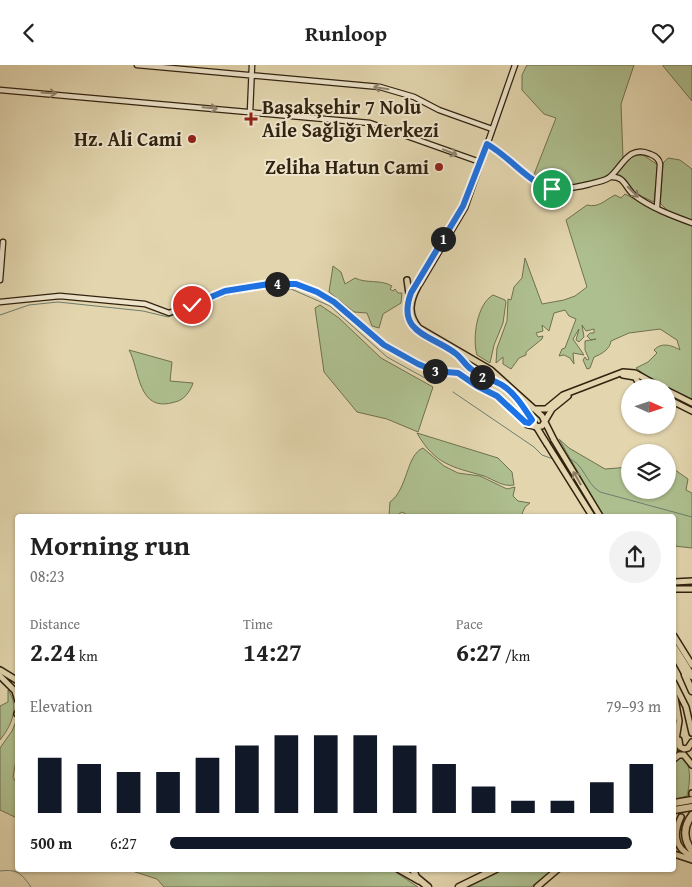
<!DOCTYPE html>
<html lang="en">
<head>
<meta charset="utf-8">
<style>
  :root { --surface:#fff; --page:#f2f2f2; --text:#222; --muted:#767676; --accent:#111827 }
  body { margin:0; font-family:"Gentium Book Plus",serif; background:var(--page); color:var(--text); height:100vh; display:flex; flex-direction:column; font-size:19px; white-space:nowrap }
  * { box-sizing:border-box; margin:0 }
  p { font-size:16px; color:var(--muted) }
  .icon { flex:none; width:28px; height:28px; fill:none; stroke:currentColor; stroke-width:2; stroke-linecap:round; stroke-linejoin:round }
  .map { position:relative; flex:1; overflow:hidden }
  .details { position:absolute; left:15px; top:449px; width:661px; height:358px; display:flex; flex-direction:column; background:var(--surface); border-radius:5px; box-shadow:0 1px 4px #0004 }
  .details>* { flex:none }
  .needle { width:32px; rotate:93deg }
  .fabs { position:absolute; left:621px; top:314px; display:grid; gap:10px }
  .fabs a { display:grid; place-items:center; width:55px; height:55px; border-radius:50%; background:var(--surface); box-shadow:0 1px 4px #0004; font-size:25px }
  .pin { position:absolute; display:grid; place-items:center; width:42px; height:42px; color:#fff; margin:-21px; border:2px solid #fff; border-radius:50%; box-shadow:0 1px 5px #0007 }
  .km { position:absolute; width:25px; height:25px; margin:-12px; border-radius:50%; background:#222; color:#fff; font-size:14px; line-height:25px; text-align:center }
  .round { display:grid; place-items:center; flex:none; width:52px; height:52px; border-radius:26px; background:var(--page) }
  .headline { display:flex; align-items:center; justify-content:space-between; height:85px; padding:0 15px }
  h1 { font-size:28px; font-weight:600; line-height:38px }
  .stats { display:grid; grid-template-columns:repeat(3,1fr); gap:8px; height:85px; padding:5px 15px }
  .stats div { display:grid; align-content:center }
  .stats b { font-size:25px; font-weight:600 }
  .stats small { font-size:14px; font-weight:400 }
  .stats p { font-size:14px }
  .chart { height:140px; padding:10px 15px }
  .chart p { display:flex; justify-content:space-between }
  .chart svg { width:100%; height:90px; margin-top:5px; stroke:var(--accent); stroke-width:6 }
  ul { padding:0 15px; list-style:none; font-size:16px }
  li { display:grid; grid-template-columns:80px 60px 1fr; align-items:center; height:38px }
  li i { height:12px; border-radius:6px; background:var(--accent) }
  header { display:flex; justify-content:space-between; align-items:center; height:65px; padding:0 15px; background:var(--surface); font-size:22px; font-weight:600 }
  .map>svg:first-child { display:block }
  .green { fill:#aebf8f; stroke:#707150 }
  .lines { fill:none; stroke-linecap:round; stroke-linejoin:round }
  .stream { stroke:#6d7d6e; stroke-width:1 }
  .primary-tunnel { stroke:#bfb28f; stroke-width:5; stroke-dasharray:5 2.5; stroke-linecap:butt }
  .secondary-casing { stroke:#312310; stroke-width:7 }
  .primary-casing { stroke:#312310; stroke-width:8 }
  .highway-casing { stroke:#312310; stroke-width:9 }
  .secondary { stroke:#ede4cb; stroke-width:4.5 }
  .primary { stroke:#e3d6af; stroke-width:5 }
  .highway { stroke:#e3d6af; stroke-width:6 }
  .primary-bridge-casing { stroke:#312310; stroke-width:8; stroke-linecap:butt }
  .primary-bridge { stroke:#e3d6af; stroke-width:5 }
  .oneway { stroke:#8f846e }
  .oneway2 { stroke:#8a7c60 }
  .route-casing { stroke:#fff; stroke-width:10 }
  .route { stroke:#1a73e8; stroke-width:6 }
  .poi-dot { fill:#8f2418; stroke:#ede4cb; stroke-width:2 }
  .labels { text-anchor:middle; stroke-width:4; stroke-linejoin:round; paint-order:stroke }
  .poi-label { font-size:20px; font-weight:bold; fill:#312310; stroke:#ede4cb; text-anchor:end }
</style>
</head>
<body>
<header><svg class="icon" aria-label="back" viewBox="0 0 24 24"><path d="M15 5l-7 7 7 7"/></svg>Runloop<svg class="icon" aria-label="heart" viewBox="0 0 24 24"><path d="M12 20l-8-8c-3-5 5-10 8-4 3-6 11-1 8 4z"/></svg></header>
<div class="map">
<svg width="692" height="822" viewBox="0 0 692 822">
  <rect width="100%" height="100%" fill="#e3d6af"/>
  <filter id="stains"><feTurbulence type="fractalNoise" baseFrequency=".004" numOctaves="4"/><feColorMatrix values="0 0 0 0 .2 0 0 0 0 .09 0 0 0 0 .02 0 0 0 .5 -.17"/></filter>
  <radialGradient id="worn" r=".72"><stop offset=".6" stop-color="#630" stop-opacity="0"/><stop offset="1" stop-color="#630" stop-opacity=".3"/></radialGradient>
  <path class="green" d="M 527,0 L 634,0 L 621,39 L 623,93 L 612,108 L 601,115 L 564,122 L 545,120 L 533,112 L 556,53 L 544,49 L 522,25 L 522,10 Z
    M 663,0 L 692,0 L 692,36 L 663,1 Z
    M 635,90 L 643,90 L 658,100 L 654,137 L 636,129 L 626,115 L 616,109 L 627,94 Z
    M 668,93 L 680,95 L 692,104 L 692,156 L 670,148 L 660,138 L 663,98 Z
    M 625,129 L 673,153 L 692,160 L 692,334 L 657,319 L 636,303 L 648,297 L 657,288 L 654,285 C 661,277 672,280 680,285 L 677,275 L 660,264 L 629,268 L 611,276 C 610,284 602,289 594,292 L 590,303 L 587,304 L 583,295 L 585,292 L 587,295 L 589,294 L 585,285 L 585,276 L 596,274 L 591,275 L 587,271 L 590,268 L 594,268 L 594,264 L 586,266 L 582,260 L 584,272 L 579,277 L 576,275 L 579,264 L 573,274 L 584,290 L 573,288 L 574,299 L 570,293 L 564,290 L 559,291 L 562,284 L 565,283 L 576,254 L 569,251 L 565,245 L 554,248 L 549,266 L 542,260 L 543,266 L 536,268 L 538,272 L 543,271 L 542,274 L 526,287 L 526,290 L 519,293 L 511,304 L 503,299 L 503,292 L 496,298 L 497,283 L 507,256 L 508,234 L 511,235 L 514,222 L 522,213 L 525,193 L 542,239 L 564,235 L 575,231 L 587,222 L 566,155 L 587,140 C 599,143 605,135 615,130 L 621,133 Z
    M 333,201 L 341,207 L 345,219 L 355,213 C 367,219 380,214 392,221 L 390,224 L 393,226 L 395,224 L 398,228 L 402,228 L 401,238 L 383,249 L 379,263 L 372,261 L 367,248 L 354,247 L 329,227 Z
    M 493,230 L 505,235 L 506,237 L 503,258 L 494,280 L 490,298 L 477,290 C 472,273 477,239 493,230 Z
    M 320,240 L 339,253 L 381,293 L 433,322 L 418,367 L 387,354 L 357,347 L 324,307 L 315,243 Z
    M 129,285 L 172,297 L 170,316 L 193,318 C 190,327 184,335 175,337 C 137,349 140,304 129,285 Z
    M 417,368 L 498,393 L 512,407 L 514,420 C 503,422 494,415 484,411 C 453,402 435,400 417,368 Z
    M 559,374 L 569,383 L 605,404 L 630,402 L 630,425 L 668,425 L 668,400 L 688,414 L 686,425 L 692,428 L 692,483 L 674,481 L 674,451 L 603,451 Z
    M 423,383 L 444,401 L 458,408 L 480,411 L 507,424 L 515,422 L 513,431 L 518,436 L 530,438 L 525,442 L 521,451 L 409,451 L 402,447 L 396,451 L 389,451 L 390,437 C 408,424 406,390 423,383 Z
    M 8,625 C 20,641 12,660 0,675 L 0,641 L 8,637 Z
    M 17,654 L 17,689 L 13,712 L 17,719 L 17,753 L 0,745 L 0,683 L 12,666 Z
    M 682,692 C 692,698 690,719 687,731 L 674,735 L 674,700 L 677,693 Z
    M 126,804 L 391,804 L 418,822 L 164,822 L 157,814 Z
    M 503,804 L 554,804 L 531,822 L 466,822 Z"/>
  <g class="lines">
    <path class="stream" d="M 0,250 L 29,240 L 58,237 L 143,246 L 168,252 L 228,230 L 268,223 L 291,224 L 330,241 L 387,292 L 434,318
      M 453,327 L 534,382 L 542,390 L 553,394
      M 567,393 C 584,397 585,418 600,427 L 692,452
      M 0,806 C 18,804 21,808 31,822"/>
    <path class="primary-tunnel" d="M 681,752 L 692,729"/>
    <g class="secondary-casing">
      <path id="secondary" d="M 137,0 L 380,22 L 414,32 L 439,45 L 492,64
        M 0,25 L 370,58 L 480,97
        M 250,47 L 252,0
        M 487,79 C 533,104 528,135 590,119 C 596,117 607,116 611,111 C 623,100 629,80 650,89 C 656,91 659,94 660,99 L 657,142
        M 611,112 C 625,111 625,123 634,130 C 651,143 673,151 692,158
        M 0,215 L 3,177
        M 416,218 L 446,168
        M 420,219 L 465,143 L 515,0
        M 0,237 L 60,231 L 145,239 L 169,248 L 225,226 L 269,219 L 296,219 L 317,227 L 334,237 L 384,280 L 418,299 L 435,306 L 458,308 L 477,321 L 497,331 L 527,360 L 536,362"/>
    </g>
    <g class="primary-casing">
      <path id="primary" d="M 407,215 L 409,229
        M 416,218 C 390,265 424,266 454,287 C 463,294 470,304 479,310 C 487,315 497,316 504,321 C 523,336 534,359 547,379
        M 418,221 C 410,236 407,249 419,263 L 491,305 L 542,351 L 554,375
        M 623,310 L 635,312 L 641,322
        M 668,326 L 692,338
        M 668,334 L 692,346
        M 534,344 L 546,344 L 563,330 L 623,307 L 635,308 L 660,322
        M 536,362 L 542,361 L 552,344 L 568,331
        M 674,517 L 692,516
        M 674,524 L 692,524
        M 674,571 L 692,600
        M 674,589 L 687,613
        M 0,605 L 18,616
        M 0,611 L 18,629
        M 674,618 L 686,642 L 692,668
        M 15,626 L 18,636
        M 674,627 L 679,656 L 674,687
        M 17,649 L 18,647
        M 679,675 L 680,682 L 684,684 L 688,683 L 692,677
        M 674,694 L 679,690 L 684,690 L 692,700
        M 692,729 L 692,728
        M 681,752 C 674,767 673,783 692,791
        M 674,789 L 692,795
        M 398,804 L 419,816
        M 537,822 L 558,804"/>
    </g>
    <g class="highway-casing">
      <path id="highway" d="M 674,582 L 692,611
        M 685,610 L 692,626
        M 674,738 L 692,735
        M 674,745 L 692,742
        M 692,750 C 683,762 683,774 692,786
        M 413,804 L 416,812 L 428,822
        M 459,822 L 496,804"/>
    </g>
    <use href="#secondary" class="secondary"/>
    <use href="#primary" class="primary"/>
    <use href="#highway" class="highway"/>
    <g class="primary-bridge-casing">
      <path id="primary-bridge" d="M 554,375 L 600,451
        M 547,379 L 592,451"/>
    </g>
    <use href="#primary-bridge" class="primary-bridge"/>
  </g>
  <defs><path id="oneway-shaft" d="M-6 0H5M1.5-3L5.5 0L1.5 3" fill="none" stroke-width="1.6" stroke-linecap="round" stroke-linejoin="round" transform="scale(1.25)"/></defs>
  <g class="oneway">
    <use href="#oneway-shaft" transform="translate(381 23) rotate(-171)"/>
    <use href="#oneway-shaft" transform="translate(49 28) rotate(4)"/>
    <use href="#oneway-shaft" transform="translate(210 43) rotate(5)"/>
    <use href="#oneway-shaft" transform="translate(450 87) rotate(21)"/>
    <use href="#oneway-shaft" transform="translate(633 127) rotate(45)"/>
  </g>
  <use class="oneway2" href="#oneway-shaft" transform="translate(577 413) rotate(-120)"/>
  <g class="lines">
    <g class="route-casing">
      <path id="route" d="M 192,240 L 225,226 L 269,219 L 296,219 L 317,227 L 334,237 L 384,280 L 418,299 L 435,306 L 458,308 L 477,321 L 497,331 L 525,357 L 529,358 L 532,355 C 524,343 515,328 502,320 C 492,314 481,312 471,304 C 465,300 461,292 455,288 C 431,270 396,268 411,228 L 463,141 L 487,79 C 510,92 530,119 552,124"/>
    </g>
    <use href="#route" class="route"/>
  </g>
  <g class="poi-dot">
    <path d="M248.5 46.5h5v5h5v5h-5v5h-5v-5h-5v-5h5z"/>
    <circle cx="192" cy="74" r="5"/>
    <circle cx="439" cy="102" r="5"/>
  </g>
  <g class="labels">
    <g class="poi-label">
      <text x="262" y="49" text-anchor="start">Başakşehir 7 Nolu<tspan x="262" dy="23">Aile Sağlığı Merkezi</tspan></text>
      <text x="182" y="81">Hz. Ali Cami</text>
      <text x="429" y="109">Zeliha Hatun Cami</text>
    </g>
  </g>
  <rect width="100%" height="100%" filter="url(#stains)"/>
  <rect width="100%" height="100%" fill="url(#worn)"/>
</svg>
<div class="fabs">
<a><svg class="needle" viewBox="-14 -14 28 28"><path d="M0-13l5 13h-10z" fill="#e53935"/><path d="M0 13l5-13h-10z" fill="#767676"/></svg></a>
<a><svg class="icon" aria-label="layers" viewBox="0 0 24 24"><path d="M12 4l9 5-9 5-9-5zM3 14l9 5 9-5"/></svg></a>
</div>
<div class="pin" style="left:552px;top:124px;background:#1e9e55"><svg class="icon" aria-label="arrive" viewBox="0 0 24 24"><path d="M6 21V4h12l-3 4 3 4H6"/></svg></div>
<div class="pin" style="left:192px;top:240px;background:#d93025"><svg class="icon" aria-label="check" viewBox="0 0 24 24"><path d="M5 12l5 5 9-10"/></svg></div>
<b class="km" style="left:443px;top:174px">1</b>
<b class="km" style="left:482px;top:312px">2</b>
<b class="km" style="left:435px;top:306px">3</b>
<b class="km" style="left:277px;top:219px">4</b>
<section class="details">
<div class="headline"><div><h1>Morning run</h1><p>08:23</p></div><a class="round"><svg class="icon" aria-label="share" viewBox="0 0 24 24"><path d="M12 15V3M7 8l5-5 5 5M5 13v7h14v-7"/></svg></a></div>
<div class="stats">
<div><p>Distance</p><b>2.24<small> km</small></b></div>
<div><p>Time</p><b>14:27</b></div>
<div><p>Pace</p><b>6:27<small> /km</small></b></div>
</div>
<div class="chart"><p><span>Elevation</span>79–93 m</p>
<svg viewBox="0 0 160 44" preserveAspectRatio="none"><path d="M5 44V17M15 44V20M25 44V24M35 44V24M45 44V17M55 44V11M65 44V6M75 44V6M85 44V6M95 44V11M105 44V20M115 44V31M125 44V38M135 44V38M145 44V29M155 44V20"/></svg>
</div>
<ul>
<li><b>500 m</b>6:27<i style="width:94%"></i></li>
</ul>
</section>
</div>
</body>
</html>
